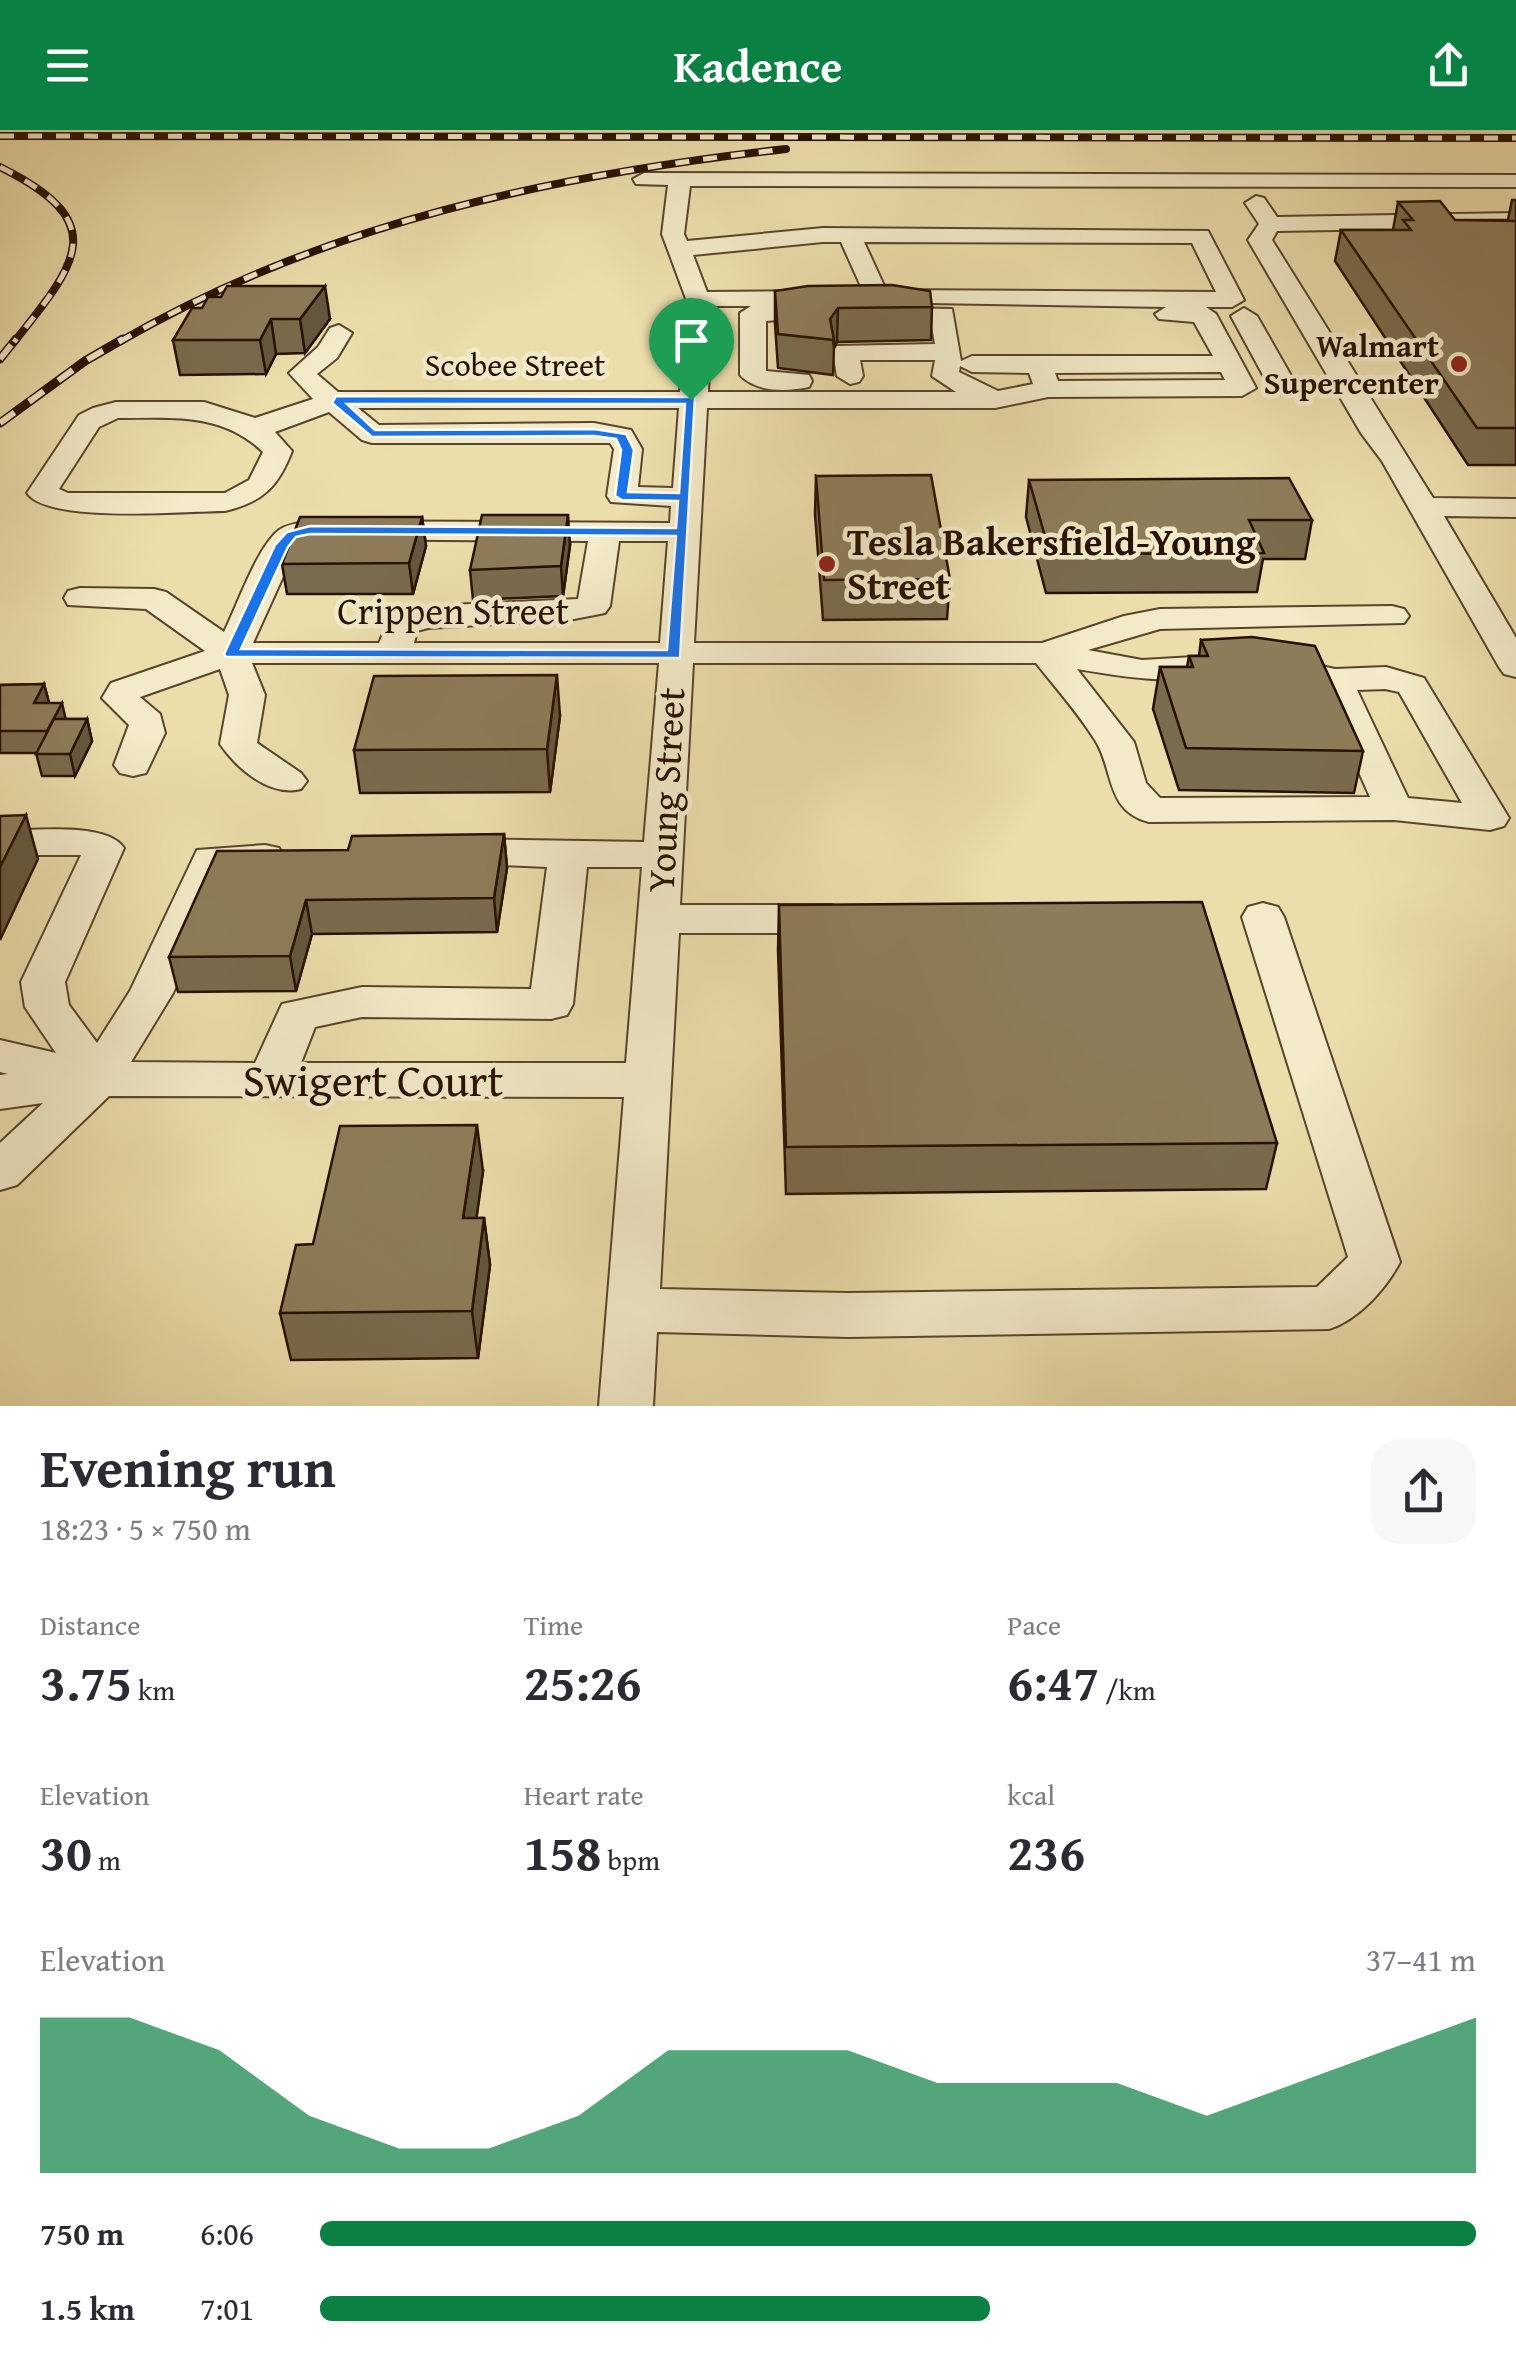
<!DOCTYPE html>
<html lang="en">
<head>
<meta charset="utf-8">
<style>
  :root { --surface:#fff; --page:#f7f7f7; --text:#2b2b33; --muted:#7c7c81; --accent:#0b8043 }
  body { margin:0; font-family:"Gentium Book Plus",serif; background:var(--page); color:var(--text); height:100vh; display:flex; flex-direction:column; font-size:38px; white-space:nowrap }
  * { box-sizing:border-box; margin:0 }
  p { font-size:32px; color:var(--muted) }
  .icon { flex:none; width:55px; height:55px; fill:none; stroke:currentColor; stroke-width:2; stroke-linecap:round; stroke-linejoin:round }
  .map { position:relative; height:1276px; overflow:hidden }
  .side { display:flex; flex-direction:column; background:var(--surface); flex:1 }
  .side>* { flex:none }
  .pin { position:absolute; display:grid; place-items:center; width:85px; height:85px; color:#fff; margin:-102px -42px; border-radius:50% 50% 50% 0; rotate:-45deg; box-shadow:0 0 10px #0007 }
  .pin .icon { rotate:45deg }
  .round { display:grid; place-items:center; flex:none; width:105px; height:105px; border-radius:30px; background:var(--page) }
  .headline { display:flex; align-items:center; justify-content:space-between; height:170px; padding:0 40px }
  h1 { font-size:55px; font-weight:700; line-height:75px }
  .metrics { display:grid; grid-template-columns:repeat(3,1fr); gap:15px; height:170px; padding:10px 40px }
  .metrics div { display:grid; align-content:center }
  .metrics b { font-size:50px; font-weight:700 }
  .metrics small { font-size:28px; font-weight:400 }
  .metrics p { font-size:28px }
  .chart { height:280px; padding:20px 40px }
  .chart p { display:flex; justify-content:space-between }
  .chart svg { width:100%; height:180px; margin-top:10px; fill:var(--accent); opacity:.7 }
  ul { padding:0 40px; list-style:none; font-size:32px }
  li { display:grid; grid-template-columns:160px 120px 1fr; align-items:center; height:75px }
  li i { height:25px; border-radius:12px; background:var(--accent) }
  header { display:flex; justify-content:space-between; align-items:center; height:130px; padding:0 40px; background:var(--accent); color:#fff; font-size:45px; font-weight:700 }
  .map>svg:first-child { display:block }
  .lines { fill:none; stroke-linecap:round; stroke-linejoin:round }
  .minor-casing { stroke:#59442b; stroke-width:4 }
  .minor { fill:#f2eac8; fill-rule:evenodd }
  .rail-far1-casing { stroke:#281100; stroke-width:8 }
  .rail-casing { stroke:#281100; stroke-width:9 }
  .rail-far1 { stroke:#f2eac8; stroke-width:5; stroke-dasharray:14; stroke-linecap:butt }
  .rail { stroke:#f2eac8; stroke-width:6; stroke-dasharray:18; stroke-linecap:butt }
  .wall { fill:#796b4d; stroke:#281100; stroke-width:2.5 }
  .shaded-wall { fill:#63573e; stroke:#281100; stroke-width:2.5 }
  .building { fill:#8d7c59; stroke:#281100; stroke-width:2.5 }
  .route { fill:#1a73e8; stroke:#fff; stroke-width:2.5; fill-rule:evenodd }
  .poi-dot { fill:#8f2418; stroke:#f2eac8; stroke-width:4 }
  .labels { text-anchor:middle; stroke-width:9; stroke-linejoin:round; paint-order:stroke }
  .far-poi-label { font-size:32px; font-weight:bold; fill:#281100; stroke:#f2eac8; text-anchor:end }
  .far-street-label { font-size:32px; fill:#281100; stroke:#f2eac8 }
  .poi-label { font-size:38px; font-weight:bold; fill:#281100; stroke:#f2eac8; text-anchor:start }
  .street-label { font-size:38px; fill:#281100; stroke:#f2eac8 }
  .near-street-label { font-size:45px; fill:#281100; stroke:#f2eac8 }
</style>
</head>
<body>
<header><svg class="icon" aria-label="menu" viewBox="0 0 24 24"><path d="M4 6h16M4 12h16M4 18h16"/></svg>Kadence<svg class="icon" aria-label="share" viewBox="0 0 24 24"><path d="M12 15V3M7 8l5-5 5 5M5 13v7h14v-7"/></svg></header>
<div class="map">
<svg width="1516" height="1276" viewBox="0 0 1516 1276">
  <rect width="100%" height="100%" fill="#ebdeab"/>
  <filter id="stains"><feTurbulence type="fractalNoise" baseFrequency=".002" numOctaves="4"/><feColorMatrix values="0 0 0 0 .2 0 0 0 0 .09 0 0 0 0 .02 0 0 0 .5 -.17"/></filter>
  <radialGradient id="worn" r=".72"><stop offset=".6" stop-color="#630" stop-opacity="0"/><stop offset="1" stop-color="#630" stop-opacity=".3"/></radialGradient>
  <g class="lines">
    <g class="minor-casing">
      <path id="minor" d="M 644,43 L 1516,45 L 1516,57 L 690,56 L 684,104 L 687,111 L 823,98 L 1208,101 L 1244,170 L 1232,177 L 1206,177 L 1216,184 L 1256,258 L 1242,266 L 1048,267 L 995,278 L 707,278 L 694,513 L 1042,513 L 1124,486 L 1160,479 L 1392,476 L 1404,479 L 1409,486 L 1404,493 L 1160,499 L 1088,520 L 1142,530 L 1211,526 L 1223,529 L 1228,536 L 1223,543 C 1174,556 1125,547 1077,539 L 1134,612 L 1146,653 L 1160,668 L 1370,667 L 1321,557 L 1269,544 L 1264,537 L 1269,530 L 1281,527 L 1335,539 L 1386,537 L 1424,548 L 1509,688 L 1504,696 L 1490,700 L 1394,690 L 1149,692 C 1105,681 1114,639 1095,610 C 1078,583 1056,558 1036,533 L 693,533 L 680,775 L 831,775 L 846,779 L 852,789 L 846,799 L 831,803 L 679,803 L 660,1159 L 848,1163 L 1317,1157 L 1348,1127 L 1242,787 L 1248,777 L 1263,773 L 1278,777 L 1284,787 L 1400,1132 C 1386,1159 1358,1190 1329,1199 L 848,1207 L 657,1202 L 653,1276 L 599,1276 L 624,967 L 109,966 L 17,1055 L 0,1060 L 0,1013 L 43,973 L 0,979 L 0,945 L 8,944 L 0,942 L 0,910 L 56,923 L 25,877 L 21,852 L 81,725 L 0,725 L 0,701 C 30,701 106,691 124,718 L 65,852 L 69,875 L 97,913 L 130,861 L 197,720 L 265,715 L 279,718 L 285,727 L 279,736 L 226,741 L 173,863 L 131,932 L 255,933 L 282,874 L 362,857 L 531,859 L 547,737 L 455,733 L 441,730 L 435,721 L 441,712 L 455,709 L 644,712 L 659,533 L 252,533 L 265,565 L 257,613 L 301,643 L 307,651 L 301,659 C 270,667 237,639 220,614 L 229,565 L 220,539 L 140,567 L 160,584 L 165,603 L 146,643 L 133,646 L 120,643 L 114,635 L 129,595 L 102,568 L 111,553 L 205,521 L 146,479 L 68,475 L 64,468 L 68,461 L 80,458 L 154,459 L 166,462 L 224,502 C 237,476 257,417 279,400 C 287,394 300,393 310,391 L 670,393 L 671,376 L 611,372 L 607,366 L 614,319 L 610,313 L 372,313 L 362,310 L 329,282 L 275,302 L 292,321 C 278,357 263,372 225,381 C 186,381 48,394 27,363 L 79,285 L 93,278 L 116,272 L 204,272 L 255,288 L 313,269 L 289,243 L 318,217 L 330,198 L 339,195 L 352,203 L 337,228 L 317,244 L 338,262 L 680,262 L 688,174 L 662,104 L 668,55 L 636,54 L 633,49 ZM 823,112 L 841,112 L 868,172 L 1166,177 L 1155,184 L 1159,189 L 1194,192 L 1213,226 L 972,226 L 961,231 L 952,179 L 895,178 L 891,183 L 895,188 L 931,191 L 935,214 L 837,216 L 833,222 L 837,246 L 850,254 L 859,252 L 863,246 L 860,230 L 935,230 L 932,246 L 956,262 L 708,262 L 712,176 L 751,176 L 740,183 L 740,245 C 756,262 786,262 809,257 L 812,251 L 809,245 L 766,241 L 766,191 L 803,188 L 807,183 L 795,176 L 823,175 L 835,168 L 823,161 L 707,162 L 693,125 ZM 864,112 L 1192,113 L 1216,162 L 886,160 ZM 960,236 L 972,242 L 1029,243 L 1033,254 L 998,261 L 959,242 ZM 1221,242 L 1225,250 L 1058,251 L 1055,243 ZM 358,278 L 679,278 L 673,358 L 638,357 L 642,319 L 631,300 L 594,293 L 379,295 ZM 118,288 C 172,288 222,282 263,322 L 249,350 L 225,363 L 68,363 L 59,359 L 99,297 ZM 310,409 L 588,411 L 578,469 L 449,475 L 390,488 L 379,513 L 253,513 L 296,418 ZM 619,411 L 668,411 L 660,513 L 414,513 L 417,501 L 428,498 L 569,490 L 605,483 L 610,476 ZM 1385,559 L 1399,562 L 1462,673 L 1408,668 L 1357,560 ZM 587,737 L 642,737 L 626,933 L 301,933 L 315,897 L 362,887 L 551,889 L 567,885 L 573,874 Z
        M 1256,66 L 1264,68 L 1277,87 L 1516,83 L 1516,97 L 1277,101 L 1272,110 L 1433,368 L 1516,369 L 1516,387 L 1444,386 L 1516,508 L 1516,547 L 1504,544 L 1499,537 L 1382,331 L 1361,303 L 1248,110 L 1259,94 L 1245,73 Z
        M 1244,178 L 1257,186 L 1298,258 L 1294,264 L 1284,266 L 1270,258 L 1231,186 Z"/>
    </g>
    <use href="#minor" class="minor"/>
    <g class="rail-far1-casing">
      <path id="rail-far1" d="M 0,6 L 1516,8
        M 0,37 C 111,92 79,131 14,212
        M 119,212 C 325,93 552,45 786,19"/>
    </g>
    <g class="rail-casing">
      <path id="rail" d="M 0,229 L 16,209
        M 0,293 L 85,231 L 123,209"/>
    </g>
    <use href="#rail-far1" class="rail-far1"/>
    <use href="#rail" class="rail"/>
  </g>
  <path class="wall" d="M 1512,70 L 1516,70 L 1516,335 L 1468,335 L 1335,131 L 1341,100 L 1393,100 L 1398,72 L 1455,90 L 1508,90 Z
    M 775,161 L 932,177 L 931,210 L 837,212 L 834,217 L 833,245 L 778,238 L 775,194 Z
    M 202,178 L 330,189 L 305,223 L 276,224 L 266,244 L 180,245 L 173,210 Z
    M 816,346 L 950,449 L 947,489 L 823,490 L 815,384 Z
    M 1029,350 L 1312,390 L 1305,429 L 1263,429 L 1257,462 L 1046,463 L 1026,387 Z
    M 422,387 L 426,416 L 413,464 L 287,464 L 282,434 Z
    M 570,415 L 563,466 L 473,470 L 470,440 Z
    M 1201,510 L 1363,621 L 1354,663 L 1179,660 L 1153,579 L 1160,537 L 1187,537 L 1189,526 L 1199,526 Z
    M 44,554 L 49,573 L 66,589 L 87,589 L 92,611 L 75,646 L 42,646 L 36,623 L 0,623 L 0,555 Z
    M 560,586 L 550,662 L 360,663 L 354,620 Z
    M 504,704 L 507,738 L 497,802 L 312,804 L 296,861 L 178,862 L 169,827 L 348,720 Z
    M 779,775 L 1277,1013 L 1266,1059 L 786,1064 L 778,820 Z
    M 483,1041 L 476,1088 L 484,1088 L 490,1135 L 478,1228 L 291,1230 L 280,1183 L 313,1114 Z"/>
  <path class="shaded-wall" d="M 325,156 L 330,189 L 305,223 L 300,189 Z
    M 838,178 L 837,212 L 834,217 L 830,189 Z
    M 271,189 L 276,224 L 266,244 L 260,210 Z
    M 568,385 L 570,415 L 563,466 L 561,436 Z
    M 422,387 L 426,416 L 413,464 L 409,433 Z
    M 557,545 L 560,586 L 550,662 L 547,619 Z
    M 44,554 L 50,576 L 34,573 Z
    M 62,573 L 67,595 L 47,601 Z
    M 87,589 L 92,611 L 75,646 L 70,624 Z
    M 26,685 L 38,729 L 0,810 L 0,737 Z
    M 504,704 L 507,738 L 497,802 L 494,768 Z
    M 306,770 L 312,804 L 296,861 L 290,826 Z
    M 477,995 L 483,1041 L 470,1135 L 463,1088 Z
    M 484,1088 L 490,1135 L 478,1228 L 472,1181 Z"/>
  <path class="building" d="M 1440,71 L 1455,90 L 1516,91 L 1516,298 L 1477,298 L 1341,100 L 1411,100 L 1403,90 L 1413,90 L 1398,72 Z
    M 892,155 L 930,161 L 932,177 L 838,178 L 830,189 L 834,210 L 778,204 L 775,161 L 808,156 Z
    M 227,156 L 325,156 L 300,189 L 271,189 L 260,210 L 173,210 L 192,178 L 202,178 L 208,167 L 221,167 Z
    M 931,345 L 950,449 L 824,450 L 816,346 Z
    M 1289,348 L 1312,390 L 1249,390 L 1264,423 L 1050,424 L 1029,350 Z
    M 482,385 L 568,385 L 561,436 L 470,440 Z
    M 300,387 L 422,387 L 409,433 L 282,434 Z
    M 1252,507 L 1315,516 L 1363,621 L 1186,618 L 1160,537 L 1193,537 L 1189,526 L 1208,526 L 1201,510 Z
    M 557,545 L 547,619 L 354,620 L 374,546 Z
    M 44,554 L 34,573 L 62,573 L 47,601 L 0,601 L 0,555 Z
    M 54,589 L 87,589 L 70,624 L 36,624 Z
    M 26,685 L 0,737 L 0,686 Z
    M 504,704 L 494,768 L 306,770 L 290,826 L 169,827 L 217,721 L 348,720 L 352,706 Z
    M 1202,772 L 1277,1013 L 786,1017 L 779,775 Z
    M 477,995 L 463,1088 L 484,1088 L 472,1181 L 280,1183 L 296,1115 L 313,1114 L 340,996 Z"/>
  <path class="route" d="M 336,266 L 695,267 L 680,528 L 226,527 L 224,524 L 275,415 L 287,402 L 310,396 L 676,398 L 678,371 L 622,370 L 615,366 L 621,320 L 616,309 L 594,306 L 372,307 L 332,273 ZM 347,274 L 685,274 L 679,363 L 628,362 L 634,320 L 626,304 L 594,299 L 375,300 ZM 310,404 L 676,406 L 667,520 L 241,519 L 288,417 L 296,407 Z"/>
  <g class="poi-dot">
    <circle cx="1459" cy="234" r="10"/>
    <circle cx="827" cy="434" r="10"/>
  </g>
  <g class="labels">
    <g class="far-poi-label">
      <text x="1439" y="227">Walmart<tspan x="1439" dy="37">Supercenter</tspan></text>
    </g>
    <g class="far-street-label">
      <text x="515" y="246">Scobee Street</text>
    </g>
    <g class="poi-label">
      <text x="847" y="425">Tesla Bakersfield-Young<tspan x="847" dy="44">Street</tspan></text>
    </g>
    <g class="street-label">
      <text x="453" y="494">Crippen Street</text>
      <text transform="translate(666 660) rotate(-87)" y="13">Young Street</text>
    </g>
    <g class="near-street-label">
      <text x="373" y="966">Swigert Court</text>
    </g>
  </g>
  <rect width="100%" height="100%" filter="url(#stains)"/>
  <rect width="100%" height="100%" fill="url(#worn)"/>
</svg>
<div class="pin" style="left:691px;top:270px;background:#1e9e55"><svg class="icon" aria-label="arrive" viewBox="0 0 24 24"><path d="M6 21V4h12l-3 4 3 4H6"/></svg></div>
</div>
<section class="side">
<div class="headline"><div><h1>Evening run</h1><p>18:23 · 5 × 750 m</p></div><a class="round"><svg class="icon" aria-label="share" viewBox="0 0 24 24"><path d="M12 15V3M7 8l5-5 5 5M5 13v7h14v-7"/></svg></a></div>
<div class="metrics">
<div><p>Distance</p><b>3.75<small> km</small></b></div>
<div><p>Time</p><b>25:26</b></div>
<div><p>Pace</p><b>6:47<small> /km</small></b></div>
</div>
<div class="metrics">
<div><p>Elevation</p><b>30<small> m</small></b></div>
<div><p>Heart rate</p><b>158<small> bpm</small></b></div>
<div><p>kcal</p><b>236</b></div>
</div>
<div class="chart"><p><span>Elevation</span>37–41 m</p>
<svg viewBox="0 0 160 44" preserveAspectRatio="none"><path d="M0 44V6L10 6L20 14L30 30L40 38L50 38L60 30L70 14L80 14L90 14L100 22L110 22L120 22L130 30L140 22L150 14L160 6V44z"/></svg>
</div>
<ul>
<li><b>750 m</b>6:06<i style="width:100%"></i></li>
<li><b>1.5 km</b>7:01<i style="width:58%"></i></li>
</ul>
</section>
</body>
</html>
